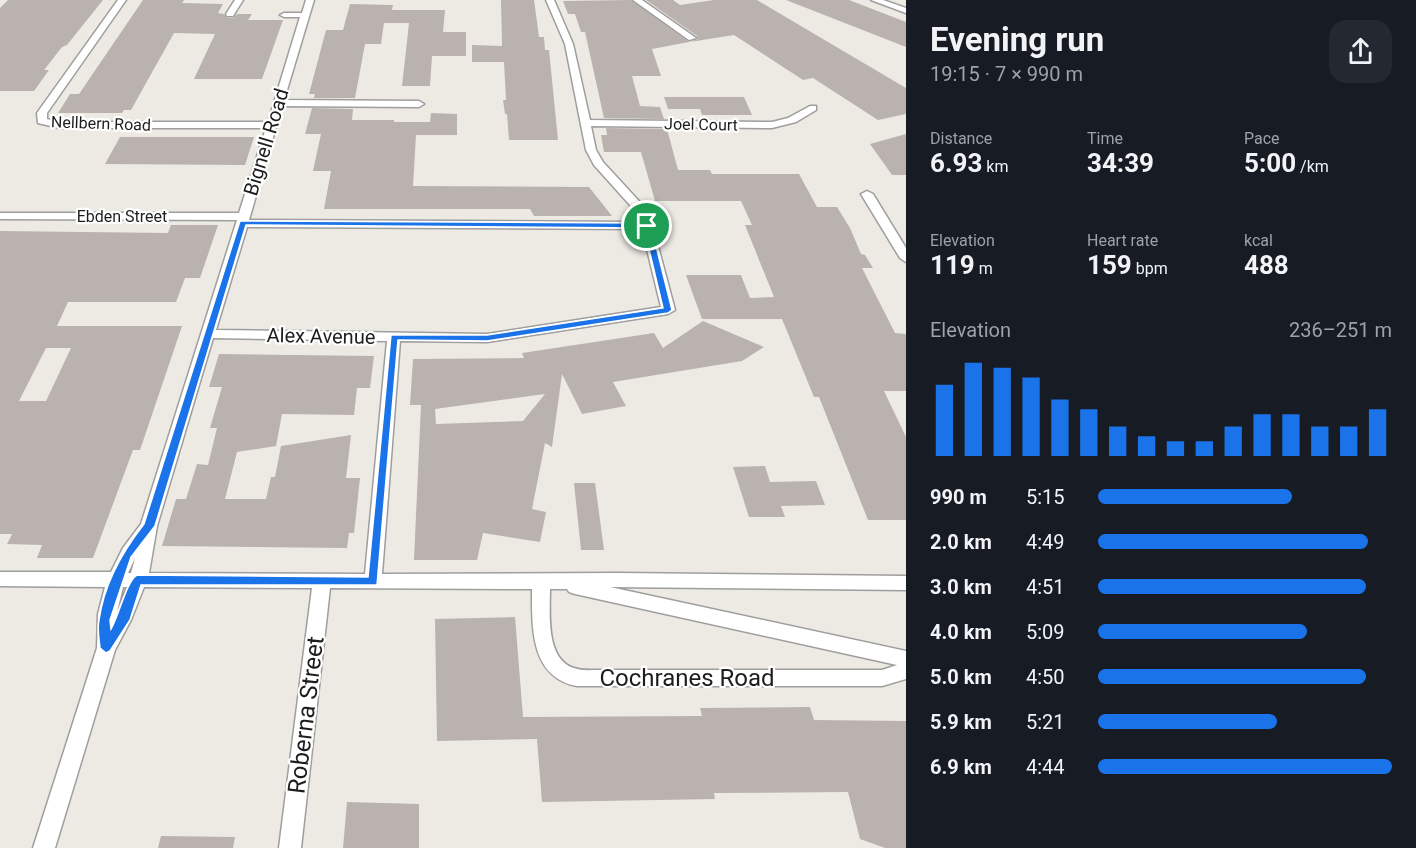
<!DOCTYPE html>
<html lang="en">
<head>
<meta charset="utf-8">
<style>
  :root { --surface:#171b24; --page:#242831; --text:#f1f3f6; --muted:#9ea1a6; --accent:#1a73e8 }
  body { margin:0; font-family:Roboto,sans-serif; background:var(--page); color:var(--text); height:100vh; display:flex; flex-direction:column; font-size:22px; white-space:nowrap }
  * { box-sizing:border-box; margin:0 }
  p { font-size:20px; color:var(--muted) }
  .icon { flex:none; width:33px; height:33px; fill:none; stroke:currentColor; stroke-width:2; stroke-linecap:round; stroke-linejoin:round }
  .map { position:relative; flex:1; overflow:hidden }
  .side { display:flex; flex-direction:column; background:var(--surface); width:510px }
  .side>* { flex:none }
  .pin { position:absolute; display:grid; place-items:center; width:51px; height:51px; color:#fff; margin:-26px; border:3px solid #fff; border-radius:50%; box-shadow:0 2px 6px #0007 }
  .round { display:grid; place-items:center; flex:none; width:63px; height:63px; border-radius:18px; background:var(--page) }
  .summary { display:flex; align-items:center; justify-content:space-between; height:102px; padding:0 24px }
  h1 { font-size:33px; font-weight:700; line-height:45px }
  .figures { display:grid; grid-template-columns:repeat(3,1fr); gap:9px; height:102px; padding:6px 24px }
  .figures div { display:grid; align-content:center }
  .figures b { font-size:26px; font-weight:700 }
  .figures small { font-size:16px; font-weight:400 }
  .figures p { font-size:16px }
  .chart { height:168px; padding:12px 24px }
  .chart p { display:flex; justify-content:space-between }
  .chart svg { width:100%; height:108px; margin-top:6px; stroke:var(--accent); stroke-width:6 }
  ul { padding:0 24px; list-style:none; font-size:20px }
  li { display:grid; grid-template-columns:96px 72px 1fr; align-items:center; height:45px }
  li i { height:15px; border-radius:8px; background:var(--accent) }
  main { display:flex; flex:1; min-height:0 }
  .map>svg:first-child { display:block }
  .building { fill:#bab2ae; fill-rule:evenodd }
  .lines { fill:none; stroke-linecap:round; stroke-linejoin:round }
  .minor-casing { stroke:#9e9e9e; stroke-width:3 }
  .minor { fill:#fff; fill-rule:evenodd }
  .route { fill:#1a73e8; stroke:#fff; stroke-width:1.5; fill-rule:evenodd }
  .labels { text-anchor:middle; stroke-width:4.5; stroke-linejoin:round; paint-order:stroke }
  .far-street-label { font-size:16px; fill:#1d1d1d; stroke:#fff }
  .street-label { font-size:20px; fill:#1d1d1d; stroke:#fff }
  .near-street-label { font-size:24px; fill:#1d1d1d; stroke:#fff }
</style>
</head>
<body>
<main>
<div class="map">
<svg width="906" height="848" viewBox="0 0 906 848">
  <rect width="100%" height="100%" fill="#edeae4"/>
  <path class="building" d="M 8,0 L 103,0 L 67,45 L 62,47 L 44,70 L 49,70 L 34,91 L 0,91 L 0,8 Z
    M 143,0 L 184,0 L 182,3 L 223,4 L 218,13 L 224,14 L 227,18 L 233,18 L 237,14 L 252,14 L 248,20 L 283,20 L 262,79 L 194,79 L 215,34 L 174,33 L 131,110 L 124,110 L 122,113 L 58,113 L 70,94 L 79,94 Z
    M 501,0 L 534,0 L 539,37 L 544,37 L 545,50 L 549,50 L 558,140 L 509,140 L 507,114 L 505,114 L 503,100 L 506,100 L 504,62 L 472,62 L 472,45 L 502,46 Z
    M 631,0 L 689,42 L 652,49 L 661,76 L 632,76 L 640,106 L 660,107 L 664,119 L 604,118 L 585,32 L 581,32 L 575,14 L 568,14 L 563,1 Z
    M 646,0 L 673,0 L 680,5 L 714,0 L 757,0 L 906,88 L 906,114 L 878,120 L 813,78 L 803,80 L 734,35 L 690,42 L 698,39 L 697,36 Z
    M 786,0 L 849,0 L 906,22 L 906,47 Z
    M 350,4 L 393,5 L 392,10 L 445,10 L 443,32 L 466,32 L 466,56 L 432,56 L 430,86 L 402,86 L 409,23 L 384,23 L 381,44 L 365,44 L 355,98 L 314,98 L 315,94 L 309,94 L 326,30 L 343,30 Z
    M 664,97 L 744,97 L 752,115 L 702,115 L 700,109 L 668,109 Z
    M 312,108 L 353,109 L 352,120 L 394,120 L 394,122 L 430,122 L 431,113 L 457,114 L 457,135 L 416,135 L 413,186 L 589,187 L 612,216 L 534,216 L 530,209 L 324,209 L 331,171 L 313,171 L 321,134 L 305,134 Z
    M 606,128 L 667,129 L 678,170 L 710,170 L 712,174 L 799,174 L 817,207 L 837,207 L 850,228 L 861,254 L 865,255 L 873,268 L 862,268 L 895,333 L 906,334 L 906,391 L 884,391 L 906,437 L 906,520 L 868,520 L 819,397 L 814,397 L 782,319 L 702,319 L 686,275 L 741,275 L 750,298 L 774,297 L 745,225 L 752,225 L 741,201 L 655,201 L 641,152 L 604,152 L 601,135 L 607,135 Z
    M 906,134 L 906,175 L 892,175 L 870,144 Z
    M 120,137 L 254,137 L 245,165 L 105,164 Z
    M 171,225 L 218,225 L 200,278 L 185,278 L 176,302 L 68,302 L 57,326 L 182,326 L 140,450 L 133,450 L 93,558 L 37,558 L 42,545 L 7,544 L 12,534 L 0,534 L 0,231 L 168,233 ZM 46,348 L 71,348 L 46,401 L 19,401 Z
    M 703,321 L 764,347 L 742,361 L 613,382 L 626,406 L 582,414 L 562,374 L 552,447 L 545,443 L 532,509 L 546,512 L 540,542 L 483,533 L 477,560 L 414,560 L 421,405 L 410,405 L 413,359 L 524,358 L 522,353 L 654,333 L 663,348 ZM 545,394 L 523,421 L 436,424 L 435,409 Z
    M 219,354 L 374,356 L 370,388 L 357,388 L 354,415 L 282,414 L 276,446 L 237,452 L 225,499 L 266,499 L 271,477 L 275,477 L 281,446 L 351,435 L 346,478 L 360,478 L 354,533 L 349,533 L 347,548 L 162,546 L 176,499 L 186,499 L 197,464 L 208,465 L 217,428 L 210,428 L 222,387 L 209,387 Z
    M 765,466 L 770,482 L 816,481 L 825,505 L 781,506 L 785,517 L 749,517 L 733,467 Z
    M 574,483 L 595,483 L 604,550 L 581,550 Z
    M 515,617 L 523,717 L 702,716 L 700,708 L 810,707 L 814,720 L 906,721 L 906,848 L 885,848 L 860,839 L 848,792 L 714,793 L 715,799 L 542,802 L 537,739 L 437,741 L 435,619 Z
    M 347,802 L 419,804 L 419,848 L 343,848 Z
    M 161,836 L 235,837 L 233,848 L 158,848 Z"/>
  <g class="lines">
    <g class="minor-casing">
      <path id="minor" d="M 118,0 L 126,0 L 47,113 L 47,119 L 59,122 L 268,122 L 300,17 L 284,17 L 280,15 L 284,13 L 302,13 L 306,0 L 314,0 L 284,100 L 419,101 L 424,104 L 419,107 L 282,106 L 249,220 L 640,222 L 637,213 L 594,165 L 586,150 L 565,44 L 546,0 L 554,0 L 573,44 L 590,120 L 772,122 L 788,118 L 810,106 L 816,106 L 816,110 L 796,122 L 772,128 L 591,126 L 596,150 L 603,162 L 649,212 L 675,310 L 668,314 L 487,342 L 400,341 L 382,574 L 617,573 L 906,576 L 906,590 L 610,587 L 906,651 L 906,679 L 882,686 L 577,686 C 530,677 532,627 532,589 L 330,588 L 301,848 L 279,848 L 312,588 L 144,587 L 131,620 L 115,650 L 55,848 L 33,848 L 97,648 L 98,614 L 105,587 L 0,586 L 0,572 L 111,572 L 123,548 L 141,524 L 237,220 L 0,219 L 0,213 L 239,213 L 266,128 L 59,128 L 38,123 L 37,113 ZM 247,227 L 642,229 L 661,307 L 487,334 L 216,330 ZM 213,338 L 387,341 L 365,574 L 149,573 L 157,526 ZM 135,558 L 131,573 L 128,573 ZM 123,587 L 127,587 L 117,612 ZM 550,589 L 567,589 L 569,592 L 575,594 L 897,665 L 882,670 L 598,670 C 590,670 581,671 574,668 C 545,659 550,612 550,589 Z
        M 235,0 L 243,0 L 233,16 L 227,16 L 226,14 Z
        M 633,0 L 642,0 L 696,38 L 689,40 Z
        M 871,0 L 883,0 L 906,8 L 906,13 Z
        M 867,191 L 873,194 L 906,248 L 906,262 L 900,258 L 861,194 Z"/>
    </g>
    <use href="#minor" class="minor"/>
  </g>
  <path class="route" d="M 240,221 L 647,223 L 651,226 L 672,310 L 668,313 L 487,341 L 398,340 L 377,585 L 141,585 L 130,620 L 110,651 L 106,653 L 100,648 C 99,639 97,629 99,620 C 104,584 122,552 144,524 ZM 246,225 L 644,228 L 663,308 L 487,335 L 391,335 L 368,577 L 137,575 C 127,580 118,618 111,629 L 110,620 L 131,557 L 155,526 Z"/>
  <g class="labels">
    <g class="far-street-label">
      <text transform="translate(101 123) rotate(2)" y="6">Nellbern Road</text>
      <text transform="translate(701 124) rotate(1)" y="6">Joel Court</text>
      <text x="122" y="222">Ebden Street</text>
    </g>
    <g class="street-label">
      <text transform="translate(266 142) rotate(-73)" y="7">Bignell Road</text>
      <text transform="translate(321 336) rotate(1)" y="7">Alex Avenue</text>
    </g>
    <g class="near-street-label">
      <text x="687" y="686">Cochranes Road</text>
      <text transform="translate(306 715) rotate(-83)" y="8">Roberna Street</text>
    </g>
  </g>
</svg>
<div class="pin" style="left:647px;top:226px;background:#1e9e55"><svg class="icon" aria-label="arrive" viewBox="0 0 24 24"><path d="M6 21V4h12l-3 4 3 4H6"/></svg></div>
</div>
<section class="side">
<div class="summary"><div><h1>Evening run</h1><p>19:15 · 7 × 990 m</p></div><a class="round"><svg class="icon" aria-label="share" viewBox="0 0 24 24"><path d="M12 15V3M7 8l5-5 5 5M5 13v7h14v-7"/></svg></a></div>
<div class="figures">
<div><p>Distance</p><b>6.93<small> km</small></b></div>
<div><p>Time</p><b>34:39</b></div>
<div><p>Pace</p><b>5:00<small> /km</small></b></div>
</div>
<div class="figures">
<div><p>Elevation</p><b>119<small> m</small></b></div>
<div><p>Heart rate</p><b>159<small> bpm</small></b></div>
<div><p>kcal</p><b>488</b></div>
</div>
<div class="chart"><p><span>Elevation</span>236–251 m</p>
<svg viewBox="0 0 160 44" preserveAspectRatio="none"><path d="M5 44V15M15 44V6M25 44V8M35 44V12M45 44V21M55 44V25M65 44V32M75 44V36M85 44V38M95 44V38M105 44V32M115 44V27M125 44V27M135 44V32M145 44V32M155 44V25"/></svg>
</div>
<ul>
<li><b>990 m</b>5:15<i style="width:66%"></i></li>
<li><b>2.0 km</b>4:49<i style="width:92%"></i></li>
<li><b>3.0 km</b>4:51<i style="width:91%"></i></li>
<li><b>4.0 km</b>5:09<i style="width:71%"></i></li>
<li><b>5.0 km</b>4:50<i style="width:91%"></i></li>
<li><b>5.9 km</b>5:21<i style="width:61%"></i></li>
<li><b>6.9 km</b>4:44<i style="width:100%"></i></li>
</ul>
</section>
</main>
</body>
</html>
